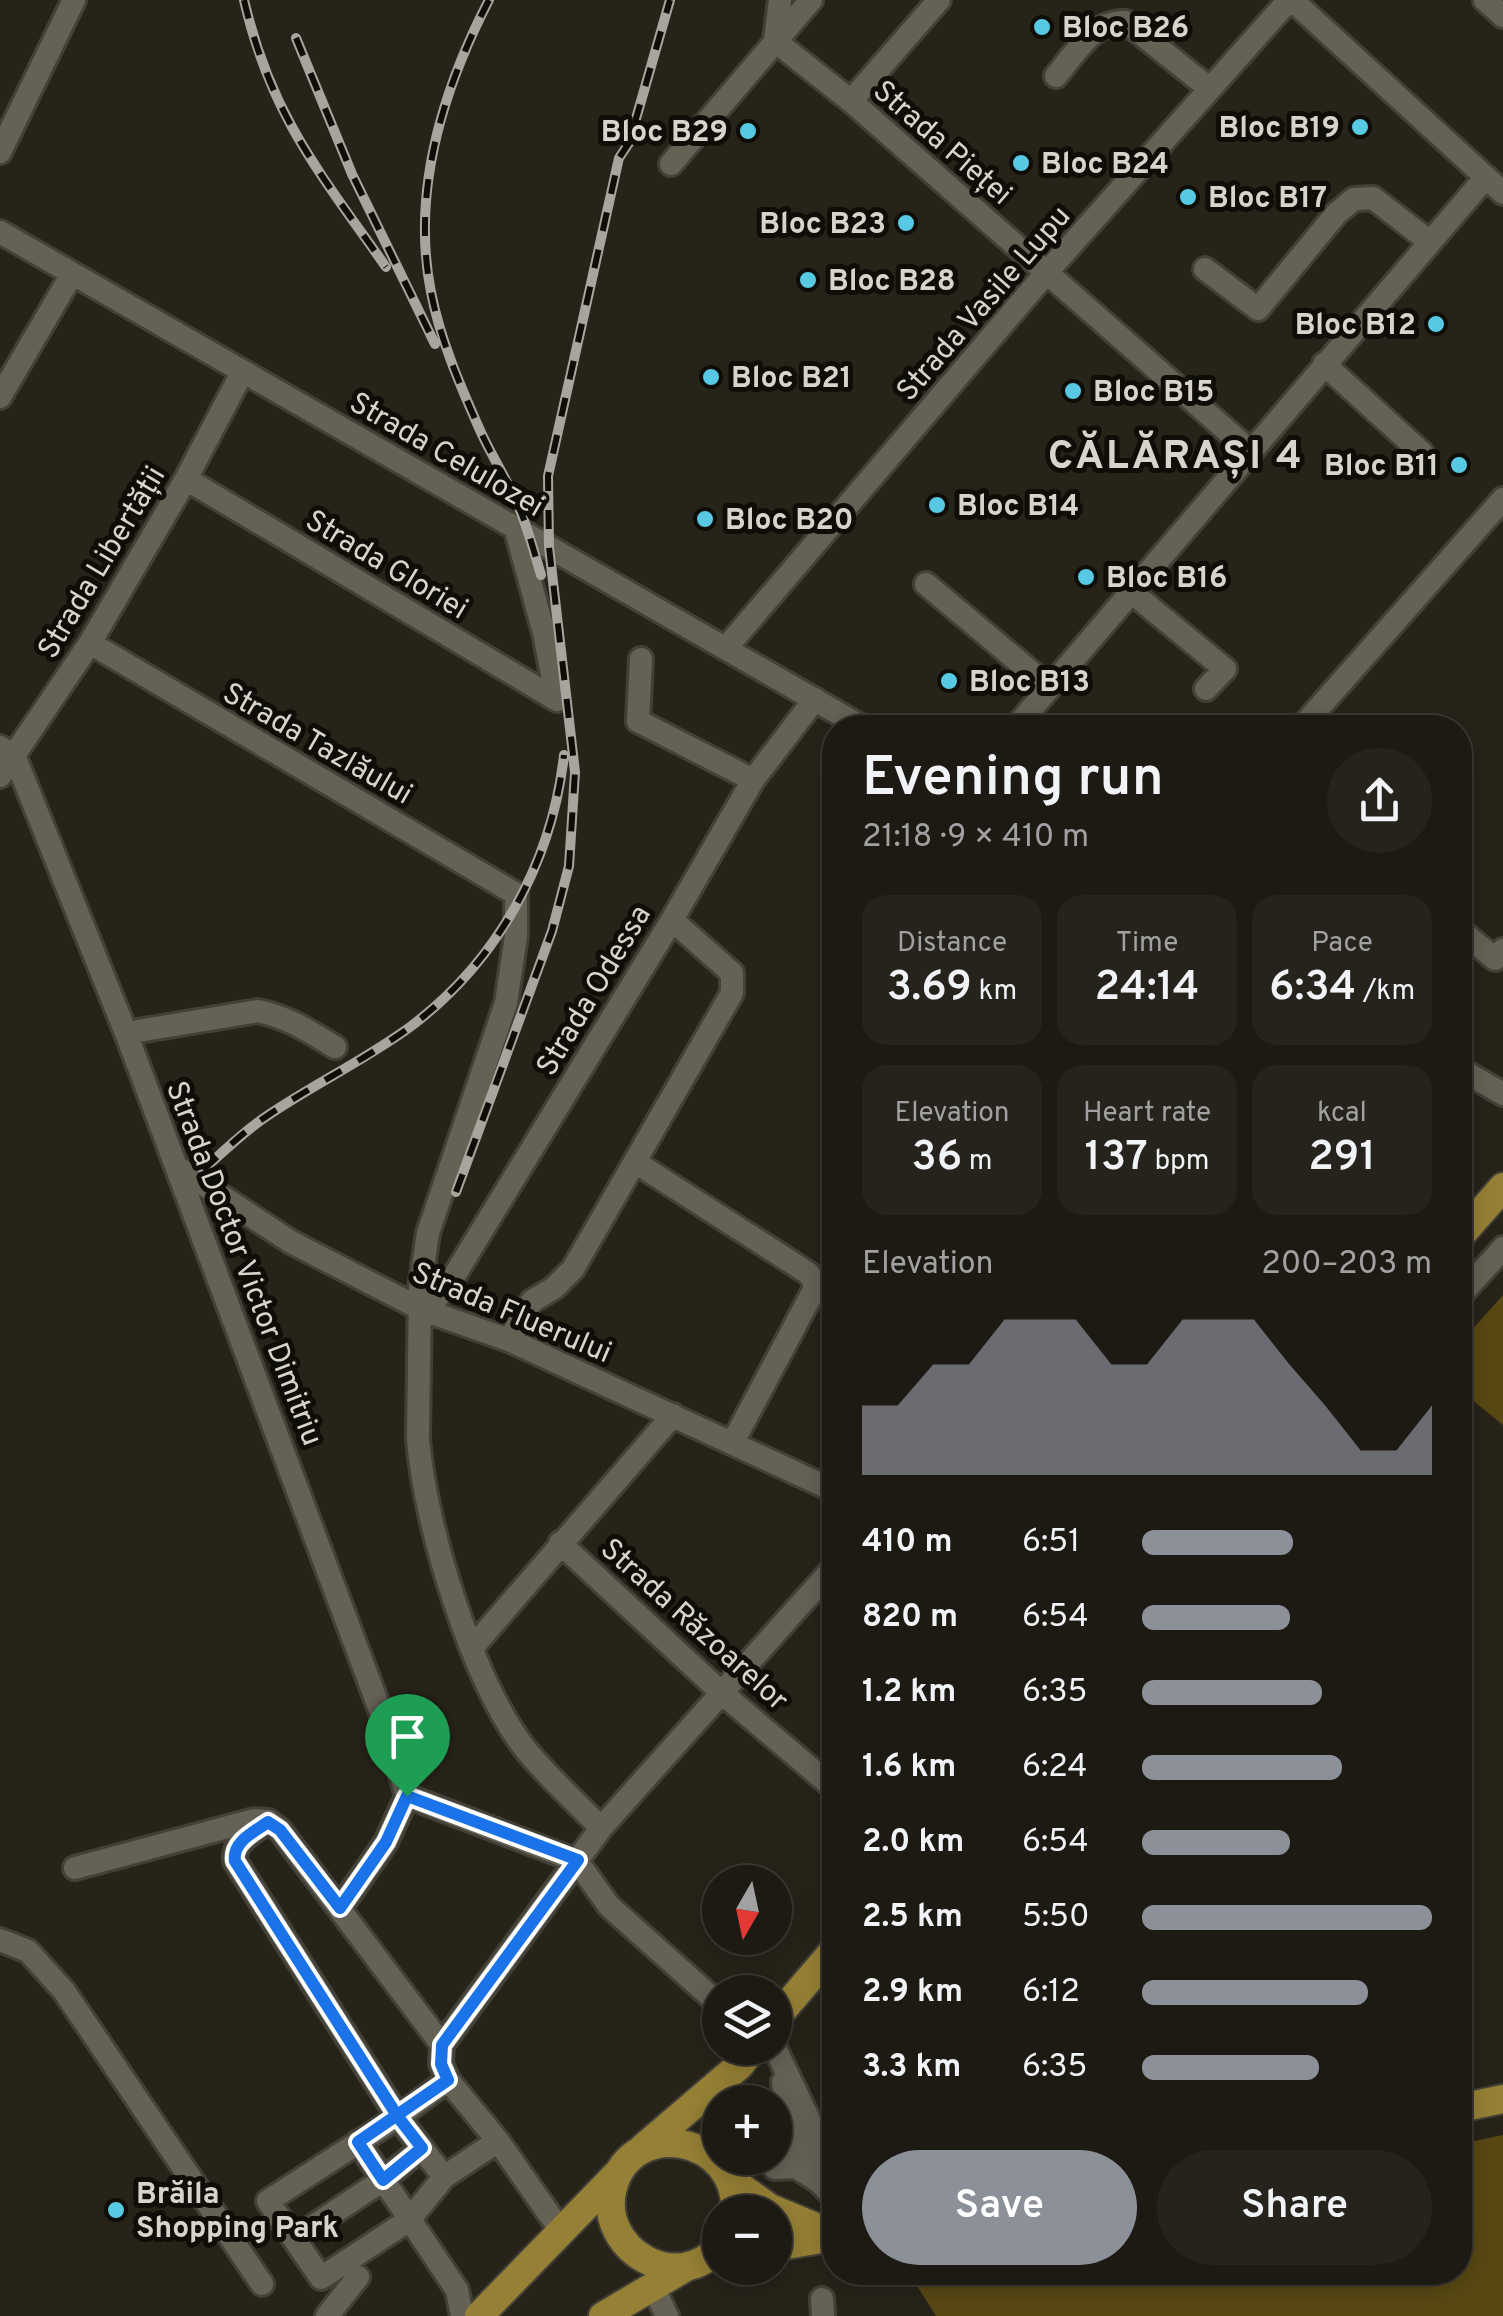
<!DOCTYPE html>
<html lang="en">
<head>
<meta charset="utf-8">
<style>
  :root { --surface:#1d1a13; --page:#25231c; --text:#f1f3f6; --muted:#a0a1a0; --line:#3b3833; --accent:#8c9099 }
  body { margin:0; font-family:Overpass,sans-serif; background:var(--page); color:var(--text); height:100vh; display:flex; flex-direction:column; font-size:38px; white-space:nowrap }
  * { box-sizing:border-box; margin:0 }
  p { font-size:32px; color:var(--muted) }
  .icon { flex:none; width:55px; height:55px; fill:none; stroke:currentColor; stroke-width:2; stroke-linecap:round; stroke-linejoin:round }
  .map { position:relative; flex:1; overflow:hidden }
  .drawer { position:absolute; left:822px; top:715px; width:650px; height:1570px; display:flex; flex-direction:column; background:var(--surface); border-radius:40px; box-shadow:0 5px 25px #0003,0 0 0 2px var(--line) }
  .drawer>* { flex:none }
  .needle { width:65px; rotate:189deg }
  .tools { position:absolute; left:702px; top:1865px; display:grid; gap:20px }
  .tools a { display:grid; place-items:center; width:90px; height:90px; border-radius:50%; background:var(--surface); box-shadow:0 5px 25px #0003,0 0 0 2px var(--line); font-size:50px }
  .pin { position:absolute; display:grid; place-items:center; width:85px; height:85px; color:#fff; margin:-102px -42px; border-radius:50% 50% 50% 0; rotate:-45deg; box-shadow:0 0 10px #0007 }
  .pin .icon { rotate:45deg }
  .round { display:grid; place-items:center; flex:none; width:105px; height:105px; border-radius:52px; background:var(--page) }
  .overview { display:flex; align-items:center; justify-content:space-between; height:170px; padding:0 40px }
  h1 { font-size:55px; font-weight:600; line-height:75px }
  .figures { display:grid; grid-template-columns:repeat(3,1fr); gap:15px; height:170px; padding:10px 40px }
  .figures div { display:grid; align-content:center; border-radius:25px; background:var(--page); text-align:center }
  .figures b { font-size:42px; font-weight:600 }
  .figures small { font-size:28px; font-weight:400 }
  .figures p { font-size:28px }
  .chart { height:280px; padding:20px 40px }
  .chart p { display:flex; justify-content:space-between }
  .chart svg { width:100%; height:180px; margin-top:10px; fill:var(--accent); opacity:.7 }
  .primary-button { display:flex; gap:20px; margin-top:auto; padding:20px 40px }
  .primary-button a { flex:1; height:115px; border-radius:60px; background:var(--accent); color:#fff; font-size:40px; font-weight:600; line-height:115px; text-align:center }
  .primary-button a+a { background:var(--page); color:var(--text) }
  ul { padding:0 40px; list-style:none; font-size:32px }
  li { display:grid; grid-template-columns:160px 120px 1fr; align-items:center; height:75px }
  li i { height:25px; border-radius:12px; background:var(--accent) }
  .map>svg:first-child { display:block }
  .green { fill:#584814 }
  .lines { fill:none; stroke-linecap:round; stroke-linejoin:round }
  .minor-casing { stroke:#434038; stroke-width:28 }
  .major-casing { stroke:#434038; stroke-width:32 }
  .minor { stroke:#656155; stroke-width:22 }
  .major { stroke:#968035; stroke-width:28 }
  .rail-casing { stroke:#a8a59e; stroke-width:10 }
  .rail { stroke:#0e0d08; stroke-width:6; stroke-dasharray:19; stroke-linecap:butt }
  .route-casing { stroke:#fff; stroke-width:20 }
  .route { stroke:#1a73e8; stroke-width:12 }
  .poi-dot { fill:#57c9e3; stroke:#0e0d08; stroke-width:4 }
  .labels { text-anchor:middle; stroke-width:10; stroke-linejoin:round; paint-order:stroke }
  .poi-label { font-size:30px; font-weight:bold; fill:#d6d4cd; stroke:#0e0d08; text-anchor:start }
  .street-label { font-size:30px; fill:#d6d4cd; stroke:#0e0d08 }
  .district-label { font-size:40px; font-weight:bold; letter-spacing:2.5px; fill:#d6d4cd; stroke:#0e0d08 }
</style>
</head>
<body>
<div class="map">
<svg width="1503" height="2316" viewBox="0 0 1503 2316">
  <rect width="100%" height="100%" fill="#272319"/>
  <path class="green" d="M 1503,1295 L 1503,1425 L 1460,1390 L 1460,1343 Z
    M 1503,2135 L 1503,2316 L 936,2316 L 909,2273 L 1460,2272 L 1460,2144 Z"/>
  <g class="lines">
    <g class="minor-casing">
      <path id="minor" d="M 1292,0 L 1503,193
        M 1485,0 L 1503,16
        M 775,41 L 851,101 L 1249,450
        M 775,41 L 780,0
        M 1056,76 C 1075,54 1093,20 1126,22 L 1210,89
        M 851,101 L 939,0
        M 0,152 L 74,0
        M 671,164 L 811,0
        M 0,232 L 864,728
        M 1205,269 L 1258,309 L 1336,214 L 1354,199 L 1373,198 L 1430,242
        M 1324,364 L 1422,453
        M 0,397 L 72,274
        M 186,479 L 557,700
        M 515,527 L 544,633 L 557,700
        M 926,584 L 1049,687
        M 1130,591 L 1225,669 L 1206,689
        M 90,643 L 516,894 L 516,936 L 506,1003 L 428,1233 L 420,1288 L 418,1439 C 425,1526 472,1681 526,1750 C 548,1777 576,1802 601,1828
        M 726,648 L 1047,272 L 1289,0
        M 641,659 L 638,721 L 753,780
        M 1015,728 L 1486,177
        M 1301,728 L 1503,499
        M 0,747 L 14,755 L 126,1033 L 389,1734 L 407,1796
        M 0,776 L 90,643 L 186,479 L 242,373
        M 1460,930 L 1495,959 L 1503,950
        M 126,1033 L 258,1011 C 288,1017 310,1032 335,1047
        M 1460,1069 L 1503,1094
        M 635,1162 L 808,1273 L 814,1281 L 814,1290 L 733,1442
        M 177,1167 L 291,1242 L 421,1309 L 509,1340 L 835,1491
        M 1460,1296 L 1503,1248
        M 421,1309 L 433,1303 L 451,1281 L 672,920 L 753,780 L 815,699
        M 509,1340 L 532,1301 L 554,1288 L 573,1269 L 732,993 L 732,973 L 672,920
        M 560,1543 L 723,1694 L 835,1789
        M 472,1648 L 673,1415
        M 407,1796 L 577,1861 L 609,1906 L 720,2005
        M 268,1821 C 254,1832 232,1842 235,1861 L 398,2117 L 444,2177
        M 75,1868 L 254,1820 L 268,1821 L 280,1830 L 442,2045
        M 340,1908 L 386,1842 L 407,1796
        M 0,1940 L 28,1951 L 64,1991 L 262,2284
        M 775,2048 L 812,2126 L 818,2181 L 835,2198
        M 448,2080 L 398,2117 L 268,2201 L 321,2278 L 409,2220 L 444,2177 L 498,2141
        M 783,2082 L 796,2167 L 818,2181
        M 358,2142 L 457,2290 L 462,2316
        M 774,2158 L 775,2168 L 796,2167
        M 561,2231 L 498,2141 L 448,2080 L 441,2064 L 442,2045 L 601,1828 L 835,1566
        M 294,2239 L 383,2180 L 422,2148
        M 653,2287 L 667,2316
        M 822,2299 L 823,2316
        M 327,2316 L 358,2277"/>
    </g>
    <g class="major-casing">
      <path id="major" d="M 1460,1236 L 1503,1187
        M 775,2019 L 835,1949
        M 1460,2108 L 1503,2099
        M 643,2148 L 740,2065 L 753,2048
        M 731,2180 L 770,2208 L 835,2235
        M 720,2246 C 678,2297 596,2249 613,2187 C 633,2116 739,2136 735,2212
        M 775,2247 L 833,2237
        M 479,2316 L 617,2174
        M 603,2316 L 688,2266"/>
    </g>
    <use href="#minor" class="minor"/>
    <use href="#major" class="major"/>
    <g class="rail-casing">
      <path id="rail" d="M 244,0 C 271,116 320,173 386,267
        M 489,0 C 443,89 411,192 431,292 C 440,339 460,385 479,428 C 489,451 503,473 514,496 C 526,521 533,548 541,575
        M 296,38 L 352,174 L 435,344
        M 203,1170 C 224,1151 244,1131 267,1116 C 314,1084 365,1060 410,1027 C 497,962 552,863 564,755
        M 456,1192 L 552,931 L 569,866 L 575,772 L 549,547 L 548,476 L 619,158 L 629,143 L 670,0"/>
    </g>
    <use href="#rail" class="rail"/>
  </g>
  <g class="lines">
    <g class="route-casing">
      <path id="route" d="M 407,1796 L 386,1842 L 340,1908 L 280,1830 L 268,1822 C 254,1832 232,1842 235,1861 L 398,2117 L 422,2148 L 383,2180 L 358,2142 L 448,2080 L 441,2064 L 442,2045 L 578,1860 L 407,1796"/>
    </g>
    <use href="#route" class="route"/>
  </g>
  <g class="poi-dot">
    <circle cx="1042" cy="27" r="10"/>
    <circle cx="1360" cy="127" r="10"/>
    <circle cx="748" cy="131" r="10"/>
    <circle cx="1021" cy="163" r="10"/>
    <circle cx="1188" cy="197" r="10"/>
    <circle cx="906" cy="223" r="10"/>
    <circle cx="808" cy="280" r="10"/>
    <circle cx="1436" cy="324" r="10"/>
    <circle cx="711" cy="377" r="10"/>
    <circle cx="1073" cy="391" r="10"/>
    <circle cx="1459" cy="465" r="10"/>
    <circle cx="937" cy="505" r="10"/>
    <circle cx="705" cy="519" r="10"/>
    <circle cx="1086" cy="577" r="10"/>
    <circle cx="949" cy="681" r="10"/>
    <circle cx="116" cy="2210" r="10"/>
  </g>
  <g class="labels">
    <g class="poi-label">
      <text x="1062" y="37">Bloc B26</text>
      <text x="1340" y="137" text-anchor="end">Bloc B19</text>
      <text x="728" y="141" text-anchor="end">Bloc B29</text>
      <text x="1041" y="173">Bloc B24</text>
      <text x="1208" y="207">Bloc B17</text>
      <text x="886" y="233" text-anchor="end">Bloc B23</text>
      <text x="828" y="290">Bloc B28</text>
      <text x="1416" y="334" text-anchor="end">Bloc B12</text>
      <text x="731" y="387">Bloc B21</text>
      <text x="1093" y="401">Bloc B15</text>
      <text x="1439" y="475" text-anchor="end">Bloc B11</text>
      <text x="957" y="515">Bloc B14</text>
      <text x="725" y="529">Bloc B20</text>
      <text x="1106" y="587">Bloc B16</text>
      <text x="969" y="691">Bloc B13</text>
      <text x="136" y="2203">Brăila<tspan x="136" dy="34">Shopping Park</tspan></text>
    </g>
    <g class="street-label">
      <text transform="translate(943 142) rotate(41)" y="10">Strada Pieței</text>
      <text transform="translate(983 303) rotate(-49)" y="10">Strada Vasile Lupu</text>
      <text transform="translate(447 454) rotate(30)" y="10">Strada Celulozei</text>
      <text transform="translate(101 562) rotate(-59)" y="10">Strada Libertății</text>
      <text transform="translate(387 564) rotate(31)" y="10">Strada Gloriei</text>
      <text transform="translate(318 743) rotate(30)" y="10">Strada Tazlăului</text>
      <text transform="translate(593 990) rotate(-59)" y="10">Strada Odessa</text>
      <text transform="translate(245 1263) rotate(69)" y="10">Strada Doctor Victor Dimitriu</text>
      <text transform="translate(512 1312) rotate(23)" y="10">Strada Fluerului</text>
      <text transform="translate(695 1624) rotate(42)" y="10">Strada Răzoarelor</text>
    </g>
    <g class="district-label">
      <text x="1176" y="468">CĂLĂRAȘI 4</text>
    </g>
  </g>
</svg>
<div class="tools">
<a><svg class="needle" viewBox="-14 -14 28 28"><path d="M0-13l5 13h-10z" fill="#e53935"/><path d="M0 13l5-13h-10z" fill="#a0a1a0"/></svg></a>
<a><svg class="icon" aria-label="layers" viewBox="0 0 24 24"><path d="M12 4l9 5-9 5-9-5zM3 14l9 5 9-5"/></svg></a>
<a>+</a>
<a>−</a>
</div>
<div class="pin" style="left:407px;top:1796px;background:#1e9e55"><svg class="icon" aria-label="arrive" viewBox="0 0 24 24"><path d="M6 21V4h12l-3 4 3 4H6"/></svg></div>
<section class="drawer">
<div class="overview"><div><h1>Evening run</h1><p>21:18 · 9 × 410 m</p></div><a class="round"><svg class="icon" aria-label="share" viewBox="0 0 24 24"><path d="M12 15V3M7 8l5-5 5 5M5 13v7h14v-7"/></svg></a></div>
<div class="figures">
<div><p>Distance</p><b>3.69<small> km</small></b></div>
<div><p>Time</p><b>24:14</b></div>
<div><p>Pace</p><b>6:34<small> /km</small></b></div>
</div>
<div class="figures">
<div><p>Elevation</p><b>36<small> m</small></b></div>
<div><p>Heart rate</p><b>137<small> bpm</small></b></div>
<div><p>kcal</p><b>291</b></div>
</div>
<div class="chart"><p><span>Elevation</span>200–203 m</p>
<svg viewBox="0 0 160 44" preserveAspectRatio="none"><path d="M0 44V27L10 27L20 17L30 17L40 6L50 6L60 6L70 17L80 17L90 6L100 6L110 6L120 17L130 27L140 38L150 38L160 27V44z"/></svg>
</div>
<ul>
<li><b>410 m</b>6:51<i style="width:52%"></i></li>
<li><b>820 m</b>6:54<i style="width:51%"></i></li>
<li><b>1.2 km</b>6:35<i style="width:62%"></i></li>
<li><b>1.6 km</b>6:24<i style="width:69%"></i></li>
<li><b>2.0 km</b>6:54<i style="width:51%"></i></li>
<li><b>2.5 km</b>5:50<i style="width:100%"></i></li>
<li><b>2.9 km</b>6:12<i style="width:78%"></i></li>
<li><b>3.3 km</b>6:35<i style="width:61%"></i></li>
</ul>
<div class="primary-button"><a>Save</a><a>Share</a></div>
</section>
</div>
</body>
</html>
